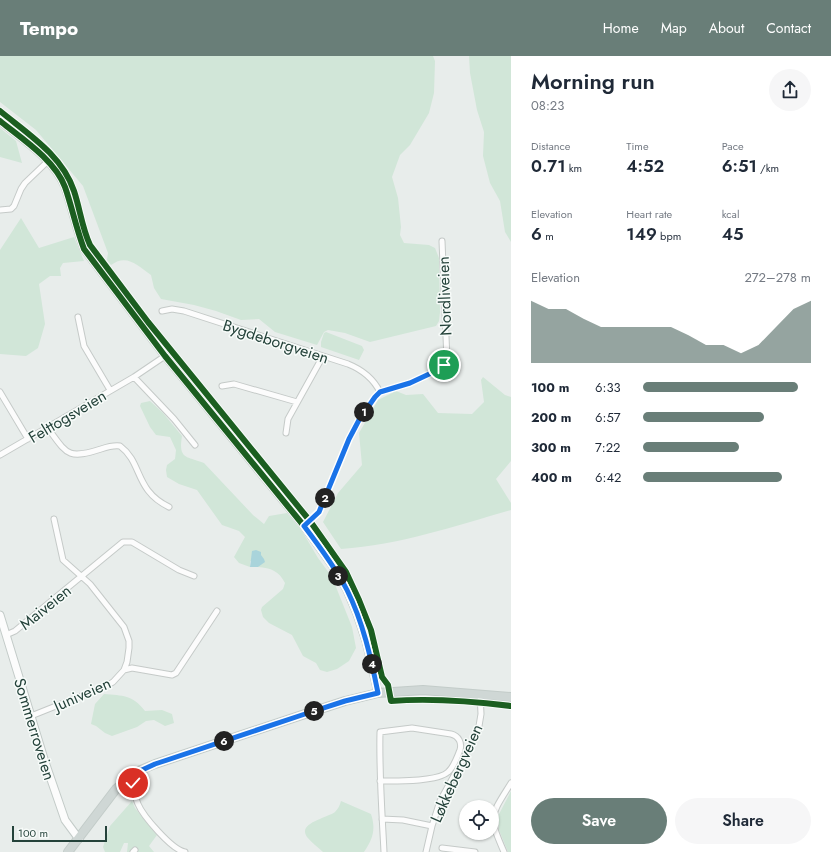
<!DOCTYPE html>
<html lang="en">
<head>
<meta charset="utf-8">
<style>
  :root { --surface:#fff; --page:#f6f6f7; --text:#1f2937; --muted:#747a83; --accent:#697e78 }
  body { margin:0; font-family:Jost,sans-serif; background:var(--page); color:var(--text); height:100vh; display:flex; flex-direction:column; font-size:15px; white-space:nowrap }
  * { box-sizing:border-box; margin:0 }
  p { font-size:13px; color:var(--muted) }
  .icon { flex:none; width:22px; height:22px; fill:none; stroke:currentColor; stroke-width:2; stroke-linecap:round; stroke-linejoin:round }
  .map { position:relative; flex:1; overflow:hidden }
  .sheet { display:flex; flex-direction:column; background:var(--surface); width:320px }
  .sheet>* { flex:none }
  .buttons { position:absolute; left:459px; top:744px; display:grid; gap:8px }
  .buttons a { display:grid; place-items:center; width:40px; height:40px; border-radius:50%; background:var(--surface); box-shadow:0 1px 3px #0004; font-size:20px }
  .scale { position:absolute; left:12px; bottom:10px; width:95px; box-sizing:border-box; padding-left:4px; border:2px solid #24423a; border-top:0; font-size:11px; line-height:14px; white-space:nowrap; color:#24423a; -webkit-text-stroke:3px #f7fbf9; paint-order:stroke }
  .pin { position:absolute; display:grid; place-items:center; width:34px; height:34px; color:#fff; margin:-17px; border:2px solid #fff; border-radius:50%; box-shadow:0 1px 4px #0007 }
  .km { position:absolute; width:20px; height:20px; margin:-10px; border-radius:50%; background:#222; color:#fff; font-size:11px; line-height:20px; text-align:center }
  .round { display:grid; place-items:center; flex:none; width:42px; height:42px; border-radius:21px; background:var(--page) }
  .head { display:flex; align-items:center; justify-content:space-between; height:68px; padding:0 20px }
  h1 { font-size:22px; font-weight:600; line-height:30px }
  .figures { display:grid; grid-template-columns:repeat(3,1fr); gap:6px; height:68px; padding:4px 20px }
  .figures div { display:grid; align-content:center }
  .figures b { font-size:17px; font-weight:600 }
  .figures small { font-size:11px; font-weight:400 }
  .figures p { font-size:11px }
  .chart { height:112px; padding:8px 20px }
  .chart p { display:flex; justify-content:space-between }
  .chart svg { width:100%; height:72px; margin-top:4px; fill:var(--accent); opacity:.7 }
  .button { display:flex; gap:8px; margin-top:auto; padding:8px 20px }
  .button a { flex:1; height:46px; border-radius:24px; background:var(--accent); color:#fff; font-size:16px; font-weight:600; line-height:46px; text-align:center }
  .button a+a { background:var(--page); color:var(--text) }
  ul { padding:0 20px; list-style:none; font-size:13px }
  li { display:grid; grid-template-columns:64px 48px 1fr; align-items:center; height:30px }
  li i { height:10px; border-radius:5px; background:var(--accent) }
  header { display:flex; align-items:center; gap:24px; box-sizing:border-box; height:56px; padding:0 20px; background:var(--accent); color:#fff }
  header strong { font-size:19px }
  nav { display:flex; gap:22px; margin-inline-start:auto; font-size:14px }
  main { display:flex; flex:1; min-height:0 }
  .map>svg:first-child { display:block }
  .green { fill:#d1e6d8 }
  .water { fill:#a9d4db }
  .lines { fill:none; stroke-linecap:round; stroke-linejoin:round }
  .street-casing { stroke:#c5cac8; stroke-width:7 }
  .secondary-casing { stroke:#c3cbc8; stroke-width:9 }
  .primary-casing { stroke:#c3ccc9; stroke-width:10 }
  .street { stroke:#fcfcfc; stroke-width:5 }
  .secondary { stroke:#fcfcfc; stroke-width:7 }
  .primary { stroke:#cfd7d5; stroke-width:8 }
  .cycleway-casing { stroke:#f7fbf9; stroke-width:8 }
  .cycleway { stroke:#1b5e20; stroke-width:6 }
  .route-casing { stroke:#fff; stroke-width:8 }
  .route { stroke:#1a73e8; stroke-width:5 }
  .labels { text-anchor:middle; stroke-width:3; stroke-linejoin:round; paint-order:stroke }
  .street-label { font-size:16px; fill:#24423a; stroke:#f7fbf9 }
</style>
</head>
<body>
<header>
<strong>Tempo</strong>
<nav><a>Home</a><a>Map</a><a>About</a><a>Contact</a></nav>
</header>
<main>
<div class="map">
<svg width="511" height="796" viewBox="0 0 511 796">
  <rect width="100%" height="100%" fill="#e8edeb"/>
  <path class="green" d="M 0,0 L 433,0 L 435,5 L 434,37 L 429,57 L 410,89 L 400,99 L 392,121 L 398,142 L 401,171 L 400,179 L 404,187 L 429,189 L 435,192 L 439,202 L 440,256 L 439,265 L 436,270 L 370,286 L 345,277 L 328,274 L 324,276 L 317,289 L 275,276 L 259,263 L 241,264 L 216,255 L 194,249 L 161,243 L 154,232 L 151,219 C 138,210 127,197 111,209 L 107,204 L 108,197 L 83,130 L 36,74 L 0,46 Z
    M 469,0 L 511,0 L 511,186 L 505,176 L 500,145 L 490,127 L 483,100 L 484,76 L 477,54 L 470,17 Z
    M 0,72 L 16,85 L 22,107 L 0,101 Z
    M 21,162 L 39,192 L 74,181 L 84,205 L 63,207 L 60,212 L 61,220 L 50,220 L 39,228 L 45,268 L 38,292 L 26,300 L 0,298 L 0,194 Z
    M 326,276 L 362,290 L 364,294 L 359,304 L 321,291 L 321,286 L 324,277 Z
    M 483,321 L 505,339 L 511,341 L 511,405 L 496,423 L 511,447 L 511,454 C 455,470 400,489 341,493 L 323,466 L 338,437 L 362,409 L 359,377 L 378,344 L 396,335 L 406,339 L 423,338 L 438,357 L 472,358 L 484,346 L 481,324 Z
    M 150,345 L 163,357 L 182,380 C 178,404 187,400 204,407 L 253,459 L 264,468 L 269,460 L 287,457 L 302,475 L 318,502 L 332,521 L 352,571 L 356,592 L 349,605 L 337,613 L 327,616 L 320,614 L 316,607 L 303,600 L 292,579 L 269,567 L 263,561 L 261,554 L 262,551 L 283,533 L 285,527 C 279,515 271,512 258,511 L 259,510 L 250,505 L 250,511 L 239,507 L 234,501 L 245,481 L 239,475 L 222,469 L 197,434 L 179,428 L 167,421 L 166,414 L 167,409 L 175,403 L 176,394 L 170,381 L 156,379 L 150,371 L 140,350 L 141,347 Z
    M 104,638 C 123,640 132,638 145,655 L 162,654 L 172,658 L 174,667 L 165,670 L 154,664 L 146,665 L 137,671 L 112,680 L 105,677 L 96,670 L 91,668 L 95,648 Z
    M 511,735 L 511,796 L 508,796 L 499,774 L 498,760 Z
    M 132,745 L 135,752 L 157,779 L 149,790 L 154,796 L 127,796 L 128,787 L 124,787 L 120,796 L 105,796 L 103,791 L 110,770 Z
    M 341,745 L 371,758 C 376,773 373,783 364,796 L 323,796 C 318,791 312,787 307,781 C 297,767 327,762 335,756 C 338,753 340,749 341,745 Z"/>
  <path class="water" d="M 256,494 L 261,496 L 261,499 L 264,503 L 265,506 L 258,511 L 250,511 L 252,495 Z"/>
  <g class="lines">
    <g class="street-casing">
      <path id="street" d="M 0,154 L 11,153 L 14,150 L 21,133 L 25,127 L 47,106
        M 162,255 L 172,253 L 184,255 L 348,308 C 363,314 373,322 380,336
        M 78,261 L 84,290 L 110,334
        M 134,321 L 174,363 L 195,389
        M 222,330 L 234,328 L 297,346
        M 0,336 L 28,383
        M 47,371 C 67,398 67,404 101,393 C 107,391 113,389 120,390 C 143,407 134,434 169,451
        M 286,377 L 288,363 L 323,300
        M 0,399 L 134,321 L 165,300
        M 54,463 L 63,504 L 90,528 L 124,571 L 129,585 L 129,592 L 127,606 L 124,614
        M 304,470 L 319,456 L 349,383 L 359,364 L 375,341 L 380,336 L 410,327 L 442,312 L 446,308 L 447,304 L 442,185
        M 6,579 L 15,575 L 123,486 L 132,486 L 179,514 L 194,520
        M 31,660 L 106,630 L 113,626 L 124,614 L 132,612 L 172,619 L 176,617 L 217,555
        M 131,720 C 133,729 134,739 138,748 C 143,760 172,794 185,796
        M 380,725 C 396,725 437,726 448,716 C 454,711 457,701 460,694 C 462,687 459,680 451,678 L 412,672 L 380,676 C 379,716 382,756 384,796
        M 382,763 L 403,764 L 432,770
        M 442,792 L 475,796
        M 133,796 L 135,794
        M 426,796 L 432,770 L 440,745 L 478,676 L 481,658 L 480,638
        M 504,796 C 488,759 490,761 511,727"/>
    </g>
    <g class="secondary-casing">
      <path id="secondary" d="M 0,65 C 21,82 55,104 65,131 C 72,151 76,172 84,193 L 165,300 L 304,470 L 332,509 L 347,534 L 357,558 L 366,585 L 378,637
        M 0,559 L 45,706 L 65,764 L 79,783"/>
    </g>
    <g class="primary-casing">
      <path id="primary" d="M 68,796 L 116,733 L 136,716 L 155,708 L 305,658 L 345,645 L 378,637 L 423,634 L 511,641"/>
    </g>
    <use href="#street" class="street"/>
    <use href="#secondary" class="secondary"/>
    <use href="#primary" class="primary"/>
    <g class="cycleway-casing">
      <path id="cycleway" d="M 0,55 C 28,78 62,99 74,135 C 80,153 82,172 90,189 L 148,266 L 310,465 L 346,516 L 359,544 L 371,574 L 382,621 L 388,629 L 391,645 C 431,642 471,645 511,650
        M 0,65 C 21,82 55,104 65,131 C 72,151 76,172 84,193 L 165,300 L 304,470 L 332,509 L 347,534 L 357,558 L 366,585 L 378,637"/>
    </g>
    <use href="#cycleway" class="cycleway"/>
  </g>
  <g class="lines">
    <g class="route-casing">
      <path id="route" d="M 133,727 L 131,720 L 142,714 L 155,708 L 305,658 L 345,645 L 378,637 C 371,602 363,566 347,534 C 335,511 320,491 304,470 L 319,456 L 349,383 L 359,364 L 375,341 L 380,336 L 410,327 L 442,312 L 444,309"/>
    </g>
    <use href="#route" class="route"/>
  </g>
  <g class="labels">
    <g class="street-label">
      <text transform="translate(444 240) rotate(-92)" y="6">Nordliveien</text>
      <text transform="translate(276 285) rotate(18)" y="6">Bygdeborgveien</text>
      <text transform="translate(67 360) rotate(-31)" y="6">Felttogsveien</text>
      <text transform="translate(45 551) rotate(-39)" y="6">Maiveien</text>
      <text transform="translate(82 638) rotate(-24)" y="6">Juniveien</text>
      <text transform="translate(35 673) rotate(73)" y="6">Sommerroveien</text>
      <text transform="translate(456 717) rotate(-66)" y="6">Løkkebergveien</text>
    </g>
  </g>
</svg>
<div class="buttons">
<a><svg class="icon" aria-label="locate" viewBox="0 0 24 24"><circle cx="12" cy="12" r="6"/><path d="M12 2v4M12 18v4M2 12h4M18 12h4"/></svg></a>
</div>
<div class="scale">100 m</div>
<div class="pin" style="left:444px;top:309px;background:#1e9e55"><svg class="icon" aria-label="arrive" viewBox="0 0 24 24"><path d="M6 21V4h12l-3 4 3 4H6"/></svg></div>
<div class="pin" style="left:133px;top:727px;background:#d93025"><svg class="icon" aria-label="check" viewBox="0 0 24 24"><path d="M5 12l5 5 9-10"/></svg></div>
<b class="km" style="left:364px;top:356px">1</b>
<b class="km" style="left:325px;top:442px">2</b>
<b class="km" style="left:338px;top:520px">3</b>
<b class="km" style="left:372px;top:608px">4</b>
<b class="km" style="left:314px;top:655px">5</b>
<b class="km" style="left:224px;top:685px">6</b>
</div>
<section class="sheet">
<div class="head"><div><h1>Morning run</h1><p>08:23</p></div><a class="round"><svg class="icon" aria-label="share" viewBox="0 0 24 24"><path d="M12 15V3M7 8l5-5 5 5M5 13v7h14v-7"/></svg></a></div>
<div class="figures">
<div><p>Distance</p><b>0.71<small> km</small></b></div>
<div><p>Time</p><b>4:52</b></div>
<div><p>Pace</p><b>6:51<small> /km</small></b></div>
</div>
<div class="figures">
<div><p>Elevation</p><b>6<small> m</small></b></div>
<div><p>Heart rate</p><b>149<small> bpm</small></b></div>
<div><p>kcal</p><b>45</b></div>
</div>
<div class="chart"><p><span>Elevation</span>272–278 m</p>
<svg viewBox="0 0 160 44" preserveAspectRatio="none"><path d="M0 44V6L10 11L20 11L30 17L40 22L50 22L60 22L70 22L80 22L90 27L100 33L110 33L120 38L130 33L140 22L150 11L160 6V44z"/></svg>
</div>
<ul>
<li><b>100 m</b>6:33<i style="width:92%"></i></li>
<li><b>200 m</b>6:57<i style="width:72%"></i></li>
<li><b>300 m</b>7:22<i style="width:57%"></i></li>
<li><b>400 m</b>6:42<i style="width:83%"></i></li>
</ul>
<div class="button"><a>Save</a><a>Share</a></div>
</section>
</main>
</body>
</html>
